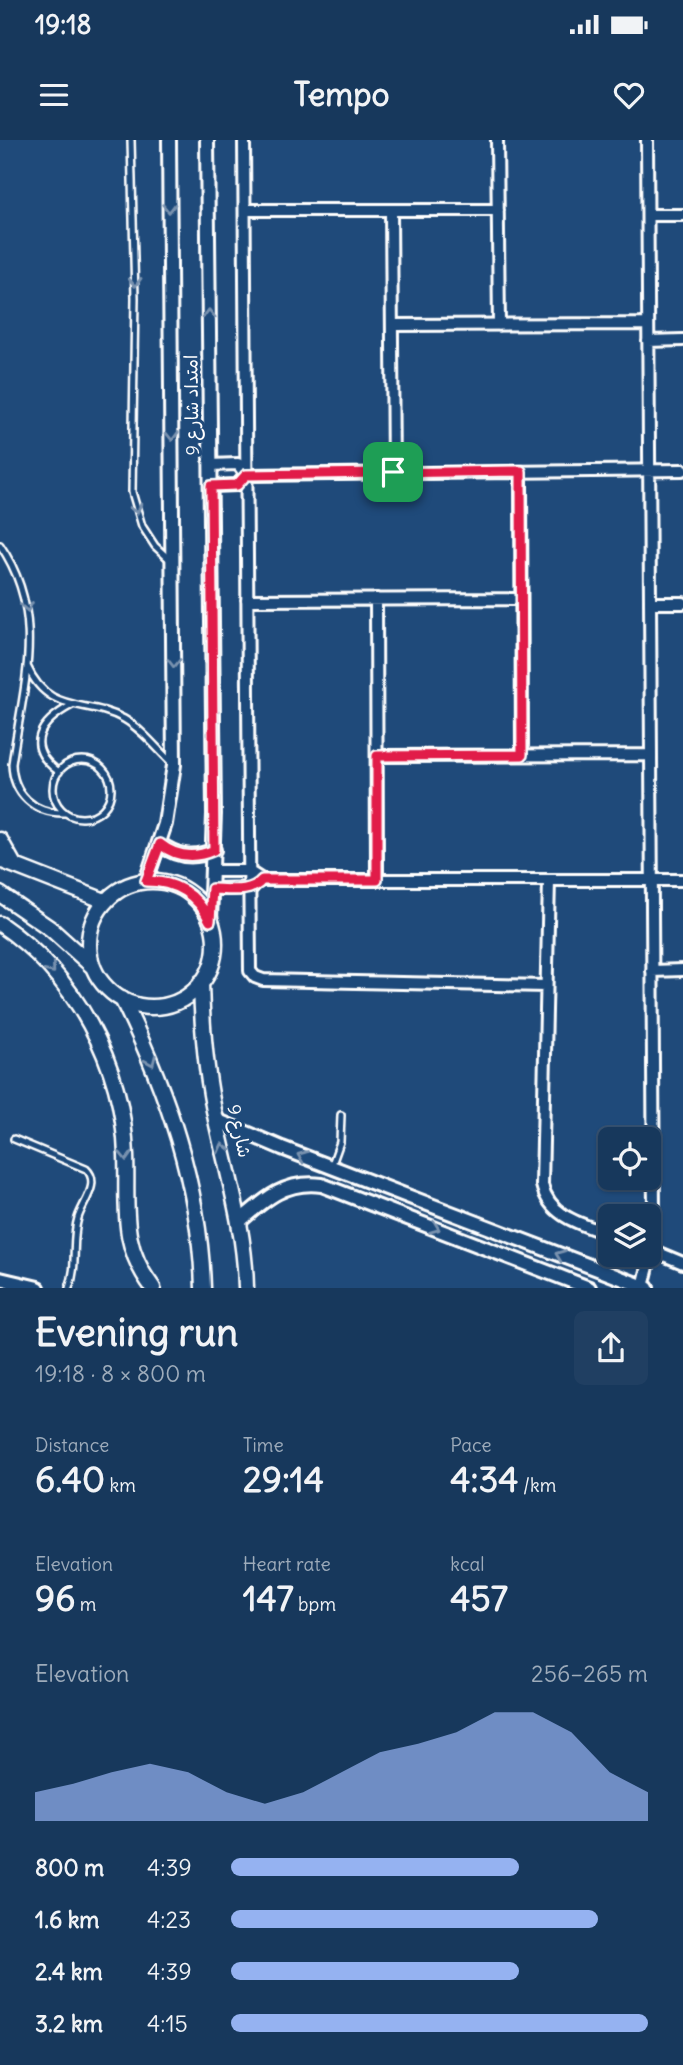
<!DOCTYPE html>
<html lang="en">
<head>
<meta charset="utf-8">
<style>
  :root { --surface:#17385c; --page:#203f62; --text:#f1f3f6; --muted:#9eacbb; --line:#365272; --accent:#95b2f1 }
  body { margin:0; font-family:Delius,"Playpen Sans Arabic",sans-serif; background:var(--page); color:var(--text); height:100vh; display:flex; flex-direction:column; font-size:26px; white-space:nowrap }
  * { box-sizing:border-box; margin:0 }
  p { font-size:23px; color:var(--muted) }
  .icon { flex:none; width:38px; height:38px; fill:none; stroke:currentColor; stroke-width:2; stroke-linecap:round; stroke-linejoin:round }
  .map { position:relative; height:1148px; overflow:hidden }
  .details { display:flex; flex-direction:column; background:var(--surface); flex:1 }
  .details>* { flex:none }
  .tools { position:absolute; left:598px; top:987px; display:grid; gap:14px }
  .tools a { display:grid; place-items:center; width:63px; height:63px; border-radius:10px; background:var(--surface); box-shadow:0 2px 5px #0004,0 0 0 2px var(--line); font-size:35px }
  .pin { position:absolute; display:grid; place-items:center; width:60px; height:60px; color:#fff; margin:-30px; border-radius:14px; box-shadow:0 4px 10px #0006 }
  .round { display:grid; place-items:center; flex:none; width:74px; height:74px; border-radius:10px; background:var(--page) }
  .head { display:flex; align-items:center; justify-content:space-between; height:119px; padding:0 35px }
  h1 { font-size:38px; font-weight:700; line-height:52px }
  .stats { display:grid; grid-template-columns:repeat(3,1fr); gap:10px; height:119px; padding:7px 35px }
  .stats div { display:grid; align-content:center }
  .stats b { font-size:35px; font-weight:700 }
  .stats small { font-size:19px; font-weight:400 }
  .stats p { font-size:19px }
  .chart { height:196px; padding:14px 35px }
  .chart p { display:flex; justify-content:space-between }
  .chart svg { width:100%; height:126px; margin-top:7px; fill:var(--accent); opacity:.7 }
  ul { padding:0 35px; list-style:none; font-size:23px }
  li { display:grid; grid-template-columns:112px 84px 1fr; align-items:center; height:52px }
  li i { height:18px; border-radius:9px; background:var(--accent) }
  .status { display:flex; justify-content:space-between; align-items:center; height:49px; padding:0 35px; background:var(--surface); direction:ltr }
  .status svg { height:19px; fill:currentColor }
  header { display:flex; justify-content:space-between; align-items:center; height:91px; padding:0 35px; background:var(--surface); font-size:32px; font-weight:700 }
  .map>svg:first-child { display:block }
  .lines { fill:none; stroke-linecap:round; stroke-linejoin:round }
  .service-casing { stroke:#fff; stroke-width:10 }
  .minor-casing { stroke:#fff; stroke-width:16 }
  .tertiary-casing { stroke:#fff; stroke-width:18 }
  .secondary-casing { stroke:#fff; stroke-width:19 }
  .service { stroke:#1f4a7a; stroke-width:5 }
  .minor { stroke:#1f4a7a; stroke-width:10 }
  .tertiary { stroke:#1f4a7a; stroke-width:12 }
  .secondary { stroke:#1f4a7a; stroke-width:14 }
  .oneway { stroke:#7992af }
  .route-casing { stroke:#fff; stroke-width:14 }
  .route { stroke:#e11d48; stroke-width:9 }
  .labels { text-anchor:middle; stroke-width:6; stroke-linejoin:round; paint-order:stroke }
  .street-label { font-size:18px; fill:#fff; stroke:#1f4a7a }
</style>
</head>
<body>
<div class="status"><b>19:18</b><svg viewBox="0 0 49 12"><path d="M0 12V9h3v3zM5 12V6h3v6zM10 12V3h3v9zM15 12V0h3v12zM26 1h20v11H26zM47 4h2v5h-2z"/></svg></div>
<header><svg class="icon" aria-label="menu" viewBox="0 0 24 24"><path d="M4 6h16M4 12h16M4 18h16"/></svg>Tempo<svg class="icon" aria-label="heart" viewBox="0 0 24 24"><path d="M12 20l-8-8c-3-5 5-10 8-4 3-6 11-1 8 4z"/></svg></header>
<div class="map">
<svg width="683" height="1148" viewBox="0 0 683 1148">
  <rect width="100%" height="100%" fill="#1f4a7a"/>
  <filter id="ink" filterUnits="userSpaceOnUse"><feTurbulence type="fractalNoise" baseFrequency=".0143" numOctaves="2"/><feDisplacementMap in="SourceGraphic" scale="14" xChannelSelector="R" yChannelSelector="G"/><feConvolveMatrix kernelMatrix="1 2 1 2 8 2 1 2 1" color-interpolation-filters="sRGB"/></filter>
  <g filter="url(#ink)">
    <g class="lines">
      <g class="service-casing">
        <path id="service" d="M 131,0 L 135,158 L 132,352 L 142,386 L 155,406 L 169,419
          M 0,405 C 48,475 23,546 12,624 C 13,654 34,674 65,673
          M 27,526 C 49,576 86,558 124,579 C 143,590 157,609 173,624
          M53 649a29 29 0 1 1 58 0a29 29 0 1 1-58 0Z
          M 59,632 C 23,606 40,582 72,565
          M 14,999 L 86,1029 C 101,1043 83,1062 78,1078 C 71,1101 78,1126 69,1148
          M 331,1027 L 340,1002 L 341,975"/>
      </g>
      <g class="minor-casing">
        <path id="minor" d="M 244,0 L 250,831 L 255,837 L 263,840 L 546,846
          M 497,0 L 499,185
          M 245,70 L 498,70
          M 391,70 L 393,333
          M 648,75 L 683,75
          M 392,185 L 648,184
          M 648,201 L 683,200
          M 210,325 L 238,324 L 246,335
          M 521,332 L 522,615
          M 246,335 L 683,330
          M 211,346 L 237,345 L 246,335
          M 376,459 L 377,740
          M 247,460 L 521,459
          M 650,463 L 683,463
          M 377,616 L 651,615
          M 213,731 L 248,731 L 262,740 L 683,740
          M 549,740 L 542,1045 C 550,1078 582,1084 611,1095
          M 212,749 L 252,748
          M 652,831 L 683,830
          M 649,1109 L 683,1123
          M 643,1147 L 652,1110 L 654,1075 L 647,0"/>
      </g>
      <g class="tertiary-casing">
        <path id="tertiary" d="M 207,0 L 214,674 L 210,781
          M 160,704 C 177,717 194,719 214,710
          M 146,741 L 165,684 L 174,625 L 169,0
          M 216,980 L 282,1008 L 647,1148
          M 240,1081 C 265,1059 286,1040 322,1045 L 589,1148
          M 0,1139 L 38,1148"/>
      </g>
      <g class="secondary-casing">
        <path id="secondary" d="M 0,700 L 14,725
          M 0,720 L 105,761
          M89 804a63 63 0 1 1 126 0a63 63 0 1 1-126 0Z
          M 0,754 L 51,789 L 92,826
          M 0,784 C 75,835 123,924 126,1015 C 128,1067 119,1103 153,1148
          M 201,842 C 202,888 206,935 216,980 C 228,1036 245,1090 246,1148
          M 122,859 C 167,950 200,1046 203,1148"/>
      </g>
      <use href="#service" class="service"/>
      <use href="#minor" class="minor"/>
      <use href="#tertiary" class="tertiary"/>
      <use href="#secondary" class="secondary"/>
    </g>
    <defs><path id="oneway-chevron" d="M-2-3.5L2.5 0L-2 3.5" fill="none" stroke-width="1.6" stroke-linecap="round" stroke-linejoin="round" transform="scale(1.75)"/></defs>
    <g class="oneway">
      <use href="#oneway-chevron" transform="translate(169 68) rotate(89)"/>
      <use href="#oneway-chevron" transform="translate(135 142) rotate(89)"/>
      <use href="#oneway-chevron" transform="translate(209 174) rotate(-91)"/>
      <use href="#oneway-chevron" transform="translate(172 296) rotate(89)"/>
      <use href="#oneway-chevron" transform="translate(136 369) rotate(74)"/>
      <use href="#oneway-chevron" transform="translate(27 467) rotate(80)"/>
      <use href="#oneway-chevron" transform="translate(174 523) rotate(90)"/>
      <use href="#oneway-chevron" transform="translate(51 829) rotate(49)"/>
      <use href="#oneway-chevron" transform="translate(151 921) rotate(67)"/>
      <use href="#oneway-chevron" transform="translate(223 1008) rotate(-104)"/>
      <use href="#oneway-chevron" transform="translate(126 1016) rotate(88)"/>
      <use href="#oneway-chevron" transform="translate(302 1016) rotate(-159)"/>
      <use href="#oneway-chevron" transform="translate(435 1088) rotate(21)"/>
      <use href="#oneway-chevron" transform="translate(560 1115) rotate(-159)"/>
    </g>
  </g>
  <g class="lines" filter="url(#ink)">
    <g class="route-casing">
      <path id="route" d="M 521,331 L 522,615 L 377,616 L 377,740 L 262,740 C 250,754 229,749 212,749 L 210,781 C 197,754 175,741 146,741 L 160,704 C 176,717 194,719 214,710 L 211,346 L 237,345 L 246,335 Z"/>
    </g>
    <use href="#route" class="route"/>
  </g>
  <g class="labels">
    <g class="street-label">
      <text transform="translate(192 265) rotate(-91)" y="6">امتداد شارع 9</text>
      <text transform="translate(239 991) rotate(77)" y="6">شارع 9</text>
    </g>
  </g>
</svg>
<div class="tools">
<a><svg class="icon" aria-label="locate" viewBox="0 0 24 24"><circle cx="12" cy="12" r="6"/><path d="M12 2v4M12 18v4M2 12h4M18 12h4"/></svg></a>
<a><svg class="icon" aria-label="layers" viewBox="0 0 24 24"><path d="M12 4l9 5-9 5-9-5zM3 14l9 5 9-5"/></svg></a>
</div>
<div class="pin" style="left:393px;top:332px;background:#1e9e55"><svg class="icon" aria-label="arrive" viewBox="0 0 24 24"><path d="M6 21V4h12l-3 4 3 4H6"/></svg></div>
</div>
<section class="details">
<div class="head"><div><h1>Evening run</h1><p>19:18 · 8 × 800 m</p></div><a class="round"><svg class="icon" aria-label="share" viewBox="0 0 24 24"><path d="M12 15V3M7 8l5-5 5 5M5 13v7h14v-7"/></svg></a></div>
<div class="stats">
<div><p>Distance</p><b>6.40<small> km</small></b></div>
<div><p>Time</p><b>29:14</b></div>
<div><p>Pace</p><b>4:34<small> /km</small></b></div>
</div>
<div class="stats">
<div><p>Elevation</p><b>96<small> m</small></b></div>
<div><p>Heart rate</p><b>147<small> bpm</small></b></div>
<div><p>kcal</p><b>457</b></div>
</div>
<div class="chart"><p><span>Elevation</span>256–265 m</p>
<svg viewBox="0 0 160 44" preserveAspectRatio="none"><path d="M0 44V34L10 31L20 27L30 24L40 27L50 34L60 38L70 34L80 27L90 20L100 17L110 13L120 6L130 6L140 13L150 27L160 34V44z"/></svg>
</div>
<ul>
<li><b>800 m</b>4:39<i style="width:69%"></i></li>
<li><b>1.6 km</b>4:23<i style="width:88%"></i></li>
<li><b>2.4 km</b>4:39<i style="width:69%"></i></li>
<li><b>3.2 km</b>4:15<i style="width:100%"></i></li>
</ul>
</section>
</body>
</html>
